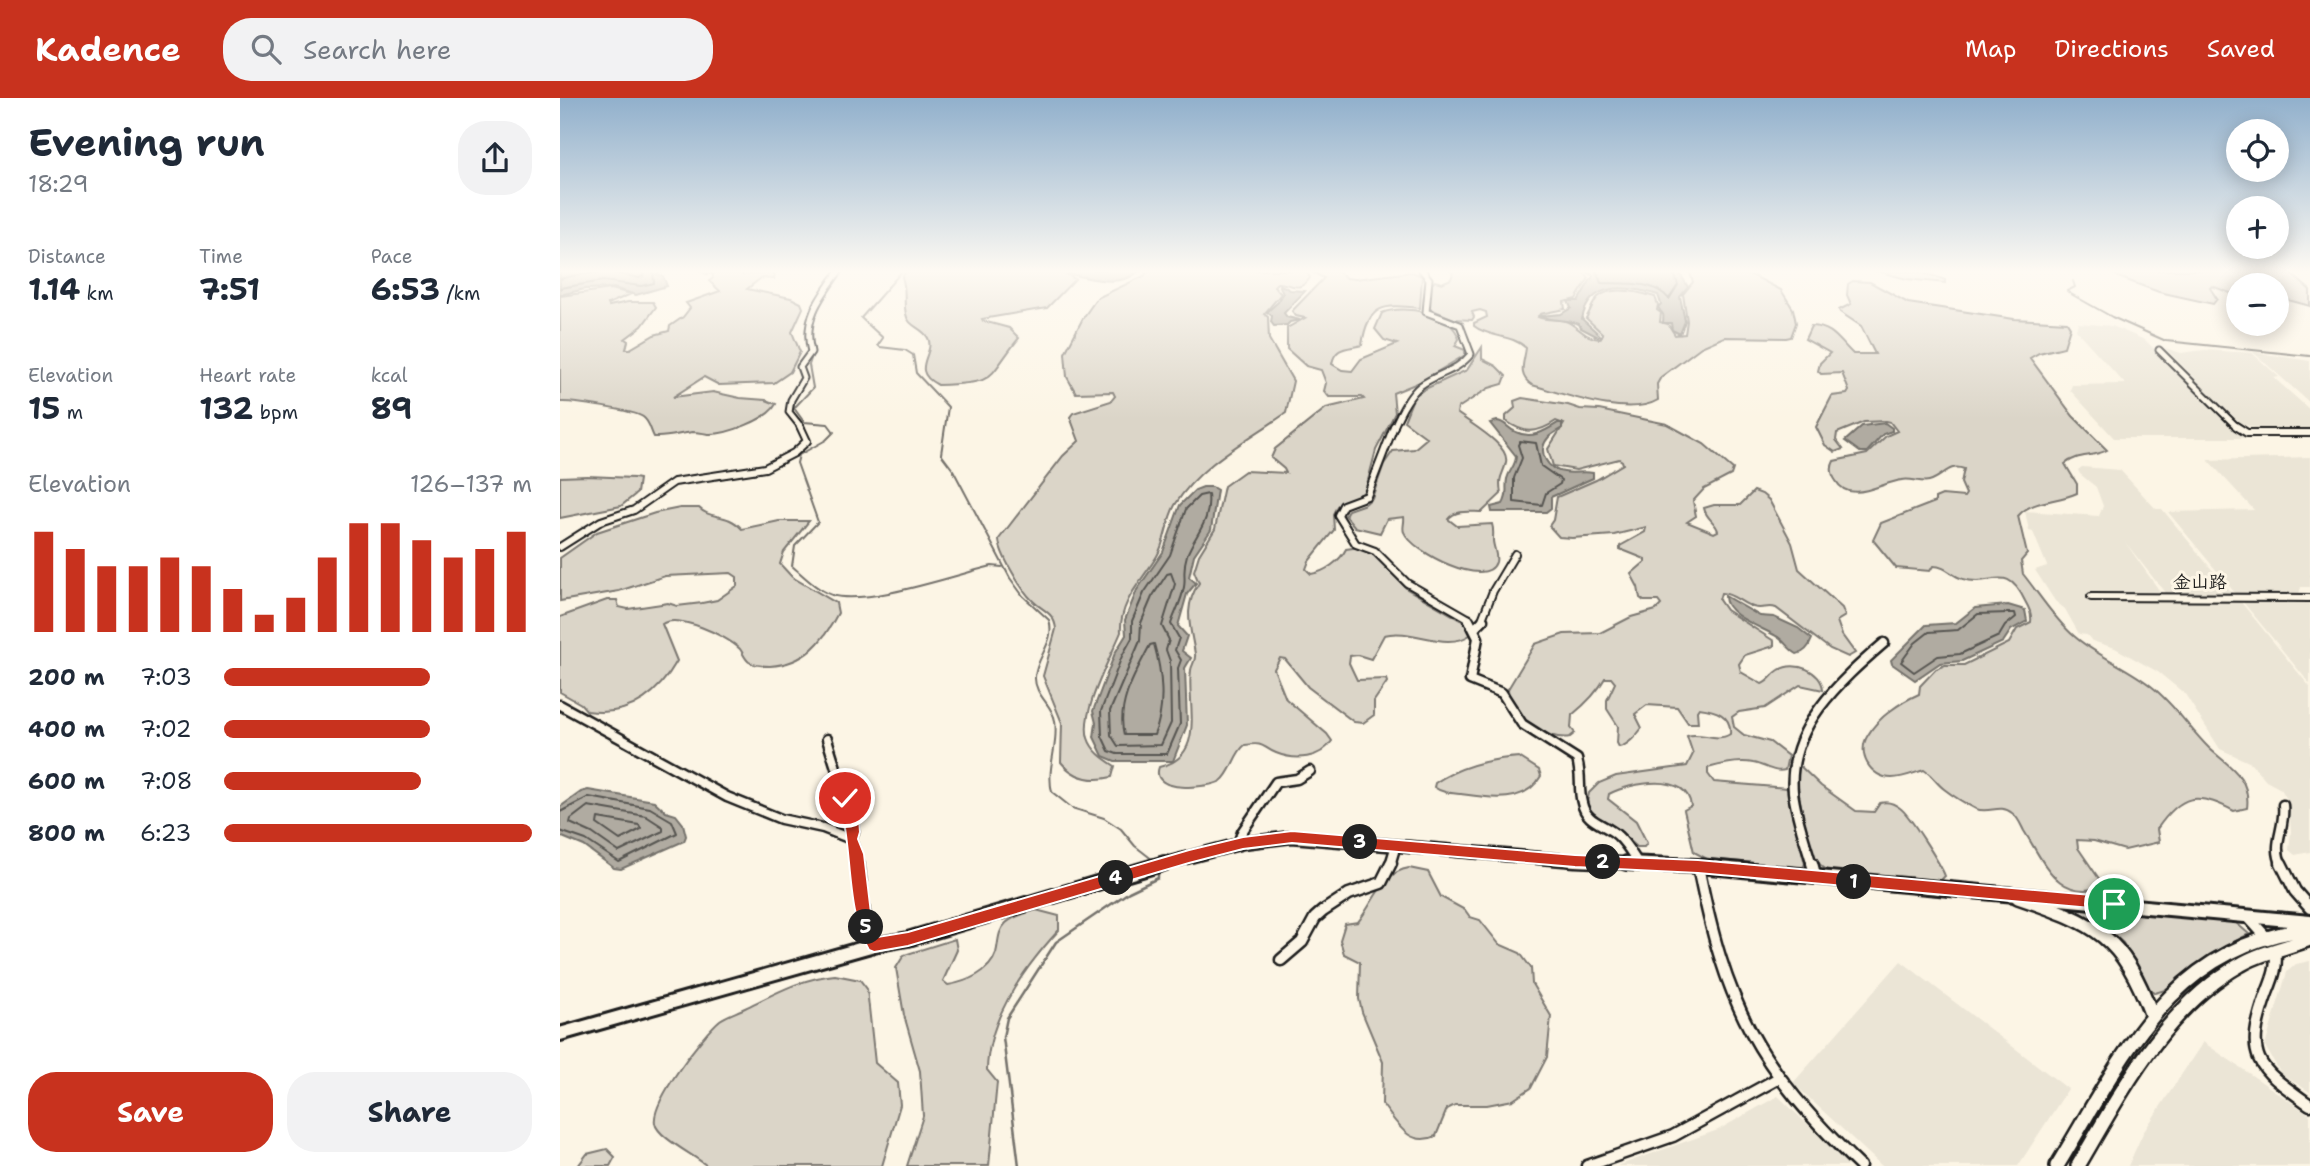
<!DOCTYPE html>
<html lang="en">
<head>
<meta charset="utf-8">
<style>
  :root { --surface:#fff; --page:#f2f2f3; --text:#1f2937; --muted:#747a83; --accent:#c8321e }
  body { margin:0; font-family:"Shantell Sans","LXGW WenKai TC",sans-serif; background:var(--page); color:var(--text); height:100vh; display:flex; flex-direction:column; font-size:26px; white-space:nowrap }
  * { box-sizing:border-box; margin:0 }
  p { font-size:23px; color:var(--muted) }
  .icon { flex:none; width:38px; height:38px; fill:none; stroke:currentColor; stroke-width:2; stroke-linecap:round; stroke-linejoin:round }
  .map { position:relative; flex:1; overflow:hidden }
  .drawer { display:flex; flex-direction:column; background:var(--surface); width:560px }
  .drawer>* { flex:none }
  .controls { position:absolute; left:1666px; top:21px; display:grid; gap:14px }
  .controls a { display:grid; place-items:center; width:63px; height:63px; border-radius:50%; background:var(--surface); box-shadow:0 4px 18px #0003; font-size:35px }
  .pin { position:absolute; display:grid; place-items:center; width:60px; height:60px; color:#fff; margin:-30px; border:4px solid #fff; border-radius:50%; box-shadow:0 2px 7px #0007 }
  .km { position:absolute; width:35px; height:35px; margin:-18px; border-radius:50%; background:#222; color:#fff; font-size:19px; line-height:35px; text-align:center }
  .round { display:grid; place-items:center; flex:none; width:74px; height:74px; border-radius:28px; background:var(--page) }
  .head { display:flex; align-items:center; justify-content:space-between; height:119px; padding:0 28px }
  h1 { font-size:38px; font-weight:700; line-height:52px }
  .figures { display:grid; grid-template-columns:repeat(3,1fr); gap:10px; height:119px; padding:7px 28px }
  .figures div { display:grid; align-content:center }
  .figures b { font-size:30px; font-weight:700 }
  .figures small { font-size:19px; font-weight:400 }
  .figures p { font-size:19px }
  .chart { height:196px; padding:14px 28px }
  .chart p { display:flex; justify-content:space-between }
  .chart svg { width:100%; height:126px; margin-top:7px; stroke:var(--accent); stroke-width:6 }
  .primary-button { display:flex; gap:14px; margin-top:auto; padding:14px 28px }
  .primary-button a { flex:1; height:80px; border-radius:28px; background:var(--accent); color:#fff; font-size:28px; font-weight:700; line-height:80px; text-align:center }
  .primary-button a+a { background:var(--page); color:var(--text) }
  ul { padding:0 28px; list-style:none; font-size:23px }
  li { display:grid; grid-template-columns:112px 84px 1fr; align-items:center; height:52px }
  li i { height:18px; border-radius:9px; background:var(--accent) }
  header { display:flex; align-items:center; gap:42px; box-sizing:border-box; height:98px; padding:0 35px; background:var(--accent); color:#fff }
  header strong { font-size:33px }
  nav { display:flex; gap:38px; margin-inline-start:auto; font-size:24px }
  .search { width:490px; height:63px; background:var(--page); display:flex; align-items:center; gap:18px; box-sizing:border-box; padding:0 24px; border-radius:28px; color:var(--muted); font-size:26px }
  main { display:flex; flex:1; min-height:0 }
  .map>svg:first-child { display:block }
  .built { fill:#ebe5d6 }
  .green { fill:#dbd5c8; stroke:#7c7872; stroke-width:2 }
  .water { fill:#b0aba1; stroke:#75726c; stroke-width:2 }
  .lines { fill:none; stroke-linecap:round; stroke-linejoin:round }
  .shore { stroke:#575551; stroke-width:2 }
  .stream-far1 { stroke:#75726c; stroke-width:2 }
  .stream { stroke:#75726c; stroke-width:2.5 }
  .minor-far3-casing { stroke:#1c1c1c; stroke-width:9 }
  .minor-far2-casing { stroke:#1c1c1c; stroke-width:10 }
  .minor-far1-casing { stroke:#1c1c1c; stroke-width:13 }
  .minor-casing { stroke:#1c1c1c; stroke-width:15 }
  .major-far1-casing { stroke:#1c1c1c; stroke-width:15 }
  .major-casing { stroke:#1c1c1c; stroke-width:18 }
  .highway-casing { stroke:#1c1c1c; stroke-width:18 }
  .minor-far3 { stroke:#fcf5e5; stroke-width:5 }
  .minor-far2 { stroke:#fcf5e5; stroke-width:6 }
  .minor-far1 { stroke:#fcf5e5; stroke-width:8 }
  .minor { stroke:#fcf5e5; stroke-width:10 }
  .major-far1 { stroke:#fcf5e5; stroke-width:10 }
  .major { stroke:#fcf5e5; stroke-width:12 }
  .highway { stroke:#fcf5e5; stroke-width:13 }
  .route { fill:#c8321e; stroke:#fff; stroke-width:2 }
  .labels { text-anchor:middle; stroke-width:6; stroke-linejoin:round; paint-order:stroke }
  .street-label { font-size:18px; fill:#1c1c1c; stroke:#fcf5e5 }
</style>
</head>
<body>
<header>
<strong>Kadence</strong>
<div class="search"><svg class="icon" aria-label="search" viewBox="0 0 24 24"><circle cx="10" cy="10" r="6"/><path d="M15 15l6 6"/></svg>Search here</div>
<nav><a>Map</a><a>Directions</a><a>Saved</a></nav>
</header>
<main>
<section class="drawer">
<div class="head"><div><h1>Evening run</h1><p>18:29</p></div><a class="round"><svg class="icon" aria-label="share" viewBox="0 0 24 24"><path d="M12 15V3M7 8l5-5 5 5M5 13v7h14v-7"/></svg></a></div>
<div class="figures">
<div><p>Distance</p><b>1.14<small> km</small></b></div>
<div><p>Time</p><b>7:51</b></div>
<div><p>Pace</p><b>6:53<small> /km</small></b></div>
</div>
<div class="figures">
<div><p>Elevation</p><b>15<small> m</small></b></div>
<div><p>Heart rate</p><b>132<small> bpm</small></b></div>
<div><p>kcal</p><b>89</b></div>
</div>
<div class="chart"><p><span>Elevation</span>126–137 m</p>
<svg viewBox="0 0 160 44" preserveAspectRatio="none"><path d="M5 44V9M15 44V15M25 44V21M35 44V21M45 44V18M55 44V21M65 44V29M75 44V38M85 44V32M95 44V18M105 44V6M115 44V6M125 44V12M135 44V18M145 44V15M155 44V9"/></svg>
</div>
<ul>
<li><b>200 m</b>7:03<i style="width:67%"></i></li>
<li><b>400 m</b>7:02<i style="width:67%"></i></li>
<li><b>600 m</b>7:08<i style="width:64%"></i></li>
<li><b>800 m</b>6:23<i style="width:100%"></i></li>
</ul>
<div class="primary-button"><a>Save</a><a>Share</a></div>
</section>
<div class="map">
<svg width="1750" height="1068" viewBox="0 0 1750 1068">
  <rect width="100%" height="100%" fill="#fcf5e5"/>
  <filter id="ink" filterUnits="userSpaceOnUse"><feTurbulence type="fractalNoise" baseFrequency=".0143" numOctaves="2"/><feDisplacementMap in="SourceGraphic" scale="14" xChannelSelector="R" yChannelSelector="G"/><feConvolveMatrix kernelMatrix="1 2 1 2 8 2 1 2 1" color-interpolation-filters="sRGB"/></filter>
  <g filter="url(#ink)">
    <path class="built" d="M 1518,225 L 1552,228 L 1585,242 L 1684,340 L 1554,340 L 1510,292 L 1512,287 L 1565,286 L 1516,232 Z
      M 1605,250 L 1621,255 L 1644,252 L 1692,255 L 1719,279 L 1714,280 L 1750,312 L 1750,330 L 1701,332 L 1680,325 L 1636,284 L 1636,281 Z
      M 1693,254 L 1750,263 L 1750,305 Z
      M 1750,359 L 1750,489 L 1741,489 L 1739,496 L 1675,495 L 1608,414 L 1694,412 L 1648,362 Z
      M 1522,369 L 1560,372 L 1596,411 L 1602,411 L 1672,496 L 1606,496 L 1565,444 L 1606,502 L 1680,503 L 1750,589 L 1750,754 L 1735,757 L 1729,752 L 1731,733 L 1728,703 L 1721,691 L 1706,683 L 1691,665 L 1660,651 L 1625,596 L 1598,574 L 1555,550 L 1532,543 L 1527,537 L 1519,536 L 1505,511 L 1495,503 L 1475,472 L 1487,468 L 1473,434 L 1469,433 L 1465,413 L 1539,418 L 1543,408 L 1536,389 L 1520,376 L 1518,372 Z
      M 1683,504 L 1750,505 L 1750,586 Z
      M 1341,863 L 1508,991 L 1458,1068 L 1322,1068 L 1233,985 Z
      M 1750,863 L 1750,994 L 1721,976 L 1705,948 L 1727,874 L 1736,866 Z
      M 1643,944 L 1750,1017 L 1750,1068 L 1568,1068 L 1583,1035 Z
      M 1218,998 L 1291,1068 L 1057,1068 L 1158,1032 Z"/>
    <path class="green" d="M 139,172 L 184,172 L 180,175 L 182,177 L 204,174 L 215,176 L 214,181 L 201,180 L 187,191 L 231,200 L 241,205 L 243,210 L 232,234 L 240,254 L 230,274 L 214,285 L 159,287 L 144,279 L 113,299 L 153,294 L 180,300 L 206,302 L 216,306 C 208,322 165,337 148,336 C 143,335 138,334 132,334 C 118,336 107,340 94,339 C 90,332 90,324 83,319 C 75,313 13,303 0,304 L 0,198 L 51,191 L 71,196 L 48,206 L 49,208 L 68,204 L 93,204 L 96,209 L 82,228 L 65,241 L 68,243 L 66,251 L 70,251 L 94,237 L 109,233 L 110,228 L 123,219 L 130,210 L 126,205 L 160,193 L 149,183 L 153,180 L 153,176 L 146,176 Z
      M 347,172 L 505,172 L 504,175 L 515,181 L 487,210 L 422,221 L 423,223 L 449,230 L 459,240 C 425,282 439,285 378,287 C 348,272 376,256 368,240 C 362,229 348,229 346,216 C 343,204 347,192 342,179 Z
      M 589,172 L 746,172 L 750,180 C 738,196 732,185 717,185 L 714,188 L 721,196 L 704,216 L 708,219 L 709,241 L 733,283 L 726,315 C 688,342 640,366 615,407 C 606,423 606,443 597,458 C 582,483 559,504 561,534 C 551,559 520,614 528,640 C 532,653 544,661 555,668 L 552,679 C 532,684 514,680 501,664 L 502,625 L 483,578 L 496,531 C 494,514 484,514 473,503 C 462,493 439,455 439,441 L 503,358 L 519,343 L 510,319 L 513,315 L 551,303 L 555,298 L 553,294 L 516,295 L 507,279 L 505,255 L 523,220 L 537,200 L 584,178 Z
      M 760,172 L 776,172 L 786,180 L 795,181 L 852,174 L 862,178 L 860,210 C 823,206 808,206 802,247 C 788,251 775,248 772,266 L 782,272 L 792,273 L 801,261 L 837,246 L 824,242 L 815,231 L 822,215 C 844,206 893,215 899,241 L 895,248 L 905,252 L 905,257 L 860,284 L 833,295 L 835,315 L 816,352 L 806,390 L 802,396 L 777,408 L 773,416 L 774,432 L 749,463 L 746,471 L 751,476 C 765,474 780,463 786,451 L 800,449 L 811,454 L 847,491 L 901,522 L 910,531 L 910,537 C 885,554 852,529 824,537 L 811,561 L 798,557 L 790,558 L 789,565 L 797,582 L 826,581 L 827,584 L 814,603 L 814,617 L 803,625 L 794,624 L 748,589 L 725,561 L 720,560 L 714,571 L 726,601 L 767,636 L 772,643 C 760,661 736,663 716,655 C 701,649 706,644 685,647 C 674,655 672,675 661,683 C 650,690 589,696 599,669 C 648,659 626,604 631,572 C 632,566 636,563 635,556 C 631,530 622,510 639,485 L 634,473 L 639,457 L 655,431 L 664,388 L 685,373 L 726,375 L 724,371 L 711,360 L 715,351 L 766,310 L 804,301 L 802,299 L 769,299 L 764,293 L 766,285 L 761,272 L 746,268 L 727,251 L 727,230 L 745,220 L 736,218 L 732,213 L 764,180 L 754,175 Z
      M 890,172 L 1021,172 L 1029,180 L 1016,201 L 1004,204 L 1005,211 L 980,216 L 978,219 C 988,223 998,220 1008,224 C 1020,230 1025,240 1040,241 L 1043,236 L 1026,220 C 1030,214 1033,204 1038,199 C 1052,187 1079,194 1095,199 L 1098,207 L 1097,212 L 1101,215 L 1100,224 L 1108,226 L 1115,237 L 1125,236 L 1127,223 L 1123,196 L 1133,184 L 1130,175 L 1125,172 L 1174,173 L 1194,178 L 1221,192 L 1233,211 L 1236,225 L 1231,239 L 1226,240 L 1164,239 L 1141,249 L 1101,279 L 1097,286 L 1098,302 C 1068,320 1004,296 972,287 C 957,277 964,266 966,250 C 952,236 929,240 914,228 L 914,225 L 927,219 L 926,214 L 920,212 L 912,214 L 914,219 L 912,222 L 894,221 L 868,210 L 872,186 L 875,183 L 882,185 L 891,181 L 893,175 Z
      M 1313,172 C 1338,172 1362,172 1385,182 L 1385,185 L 1347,181 Z
      M 1547,172 L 1727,172 L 1750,192 L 1750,208 L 1717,199 L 1717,187 L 1678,187 L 1678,198 L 1652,188 L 1650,190 L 1657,201 L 1653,206 L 1599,194 L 1561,180 Z
      M 1293,183 L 1310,184 L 1348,205 L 1454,221 L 1507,224 L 1510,229 L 1504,249 L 1479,255 L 1470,260 L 1513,318 L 1547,352 C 1533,360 1518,355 1505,366 L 1517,386 L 1517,395 C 1498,404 1471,402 1458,418 L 1467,456 L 1461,463 L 1463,476 C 1479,496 1495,522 1514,538 C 1537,558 1567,569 1591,588 C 1614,606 1629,630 1649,650 C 1668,668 1691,678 1687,710 L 1674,713 C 1637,693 1621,696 1597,731 L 1599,744 L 1565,752 L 1534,743 L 1517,742 L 1518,750 L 1544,788 C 1498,805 1484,764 1464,733 C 1461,727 1458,719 1452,715 C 1440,705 1430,716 1416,711 C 1406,706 1393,698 1384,691 C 1376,685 1373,678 1364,672 C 1354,675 1342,680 1332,680 C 1310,680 1296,655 1308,637 C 1318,619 1341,604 1359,596 L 1360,588 L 1376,571 L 1385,567 L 1404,567 L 1449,545 L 1457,531 L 1471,524 C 1472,516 1469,510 1465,503 C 1446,463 1433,490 1403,481 C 1391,478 1387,468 1373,468 L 1370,473 L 1336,470 L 1313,442 L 1321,425 L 1375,404 L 1375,400 L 1382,397 L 1404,399 L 1406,396 L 1401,385 L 1404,371 C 1388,365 1384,379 1369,383 C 1361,385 1351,380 1342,382 C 1322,384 1290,407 1276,383 C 1271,376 1270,370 1274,363 L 1307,356 L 1326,338 L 1337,333 L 1330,324 L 1326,323 L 1304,324 L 1277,335 L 1276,342 L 1283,351 L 1275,354 L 1265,347 L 1256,329 L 1272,298 L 1287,296 L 1289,293 L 1282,275 L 1261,276 L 1258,273 L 1260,265 L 1270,255 L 1245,241 L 1251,228 C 1274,229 1278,242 1293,256 L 1315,256 L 1301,228 L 1280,214 L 1279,212 L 1291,206 L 1287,197 L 1288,186 Z
      M 922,249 L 922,261 L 936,268 L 946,278 L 943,286 L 929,290 L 898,310 L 897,315 C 909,325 950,347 946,364 C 943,379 938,376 941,396 L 922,414 C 911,414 896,411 888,421 L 897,428 L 932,426 C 934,432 933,436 933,442 C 933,449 938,457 936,464 C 927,492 852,454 844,434 C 842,430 845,424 844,419 L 827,421 L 820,435 L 795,429 L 785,417 L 788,412 L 805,406 L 812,400 L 824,366 L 833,353 L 854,351 L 867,340 L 844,323 L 854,298 L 865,291 L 907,272 Z
      M 962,300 L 1008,307 L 1020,311 L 1039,312 L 1107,326 L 1144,346 L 1173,371 L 1171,377 L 1144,391 L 1133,403 L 1136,418 L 1127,424 L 1154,435 L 1158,433 C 1156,424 1146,421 1144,410 L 1154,407 L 1180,407 L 1194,393 L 1202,396 L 1209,402 L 1232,445 L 1239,471 L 1282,510 L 1285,518 L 1277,523 L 1282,537 L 1295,555 L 1288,559 L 1270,551 L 1216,510 C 1208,507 1202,512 1193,509 C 1182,506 1173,495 1161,495 L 1159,502 L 1166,512 L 1214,543 L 1214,548 L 1185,557 L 1179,566 L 1181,574 L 1202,586 C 1210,583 1212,576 1219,572 C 1235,562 1262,573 1263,592 L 1240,587 L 1205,610 L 1179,614 L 1172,619 L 1174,629 L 1184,637 L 1210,644 L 1228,658 L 1225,672 C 1213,675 1205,667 1193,665 C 1179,662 1162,666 1148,670 L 1148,676 L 1154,684 L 1227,690 L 1245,766 L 1243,769 L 1147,761 L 1134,754 L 1124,712 L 1131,708 C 1127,673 1070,685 1049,696 L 1048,701 L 1076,723 L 1087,745 L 1084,749 L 1077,749 L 1056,730 L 1032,716 L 1027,704 L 1029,695 L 1039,685 L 1056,678 L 1127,668 L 1133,656 L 1127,638 C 1141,633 1156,645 1170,636 C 1172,617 1155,612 1139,610 L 1137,613 L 1138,625 L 1128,625 L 1117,609 L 1087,607 L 1075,616 L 1082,630 C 1077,637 1067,648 1059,649 L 1057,645 L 1058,628 L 1047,611 L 1047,602 L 1055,585 L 1051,580 L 1045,580 C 1038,593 1023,608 1012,617 L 1011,630 L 1015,635 L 1010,639 C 987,644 949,616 948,591 L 975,546 L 1004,536 L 1040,535 L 1071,519 L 1096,512 L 1101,507 L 1098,503 L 1084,503 L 1080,500 L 1078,489 L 1071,476 L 1085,464 L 1085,461 L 1060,451 L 1060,448 L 1085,434 L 1086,429 L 1054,437 L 1012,440 L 999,439 L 989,428 L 993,422 L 997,399 L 1036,382 L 1063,366 L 1062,363 L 1059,361 L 1016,372 L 993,368 L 988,351 L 1004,326 L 996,323 C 977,336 964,336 946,323 L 946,318 L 955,310 L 954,303 Z
      M 27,378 L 74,380 L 79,381 L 77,395 L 61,408 L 0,420 L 0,379 Z
      M 120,410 L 139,410 C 151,422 167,414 182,431 L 219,423 L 249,423 L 224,454 L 220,466 L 232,479 L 276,505 L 278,515 C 263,544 245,566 210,568 C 203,568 196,568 189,564 C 185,561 183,555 180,551 C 167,538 118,515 102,526 L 117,563 C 97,598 68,619 27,613 L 21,606 L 0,594 L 0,519 L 47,502 L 57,502 L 59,509 L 68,511 L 108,505 L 117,508 L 142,505 L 157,502 L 177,488 L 177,479 L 171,475 L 105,478 L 59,493 L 0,503 L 0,460 L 37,434 L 95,415 Z
      M 959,659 L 979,672 L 981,678 C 965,707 928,700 901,696 C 891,695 882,695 874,689 L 875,685 C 900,668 929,661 959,659 Z
      M 1238,666 L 1261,688 L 1296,713 L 1314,714 L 1320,705 C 1327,703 1334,705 1340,710 C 1349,716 1381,767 1385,778 L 1379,784 L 1276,776 C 1269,773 1263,771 1258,764 C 1249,752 1233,681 1238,666 Z
      M 849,770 L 868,774 L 881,799 L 905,812 L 910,819 L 920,822 L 939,846 L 960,855 L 971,870 L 972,886 L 991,918 L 987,959 L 971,990 L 953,1002 L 927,1007 L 895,1007 L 887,1011 L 876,1038 C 849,1050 837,1025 822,1006 L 823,964 L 802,914 L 799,901 L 800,864 L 784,856 L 780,842 L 785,826 L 798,824 C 814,805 822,774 849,770 Z
      M 1513,810 L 1675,824 L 1689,836 L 1649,857 L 1605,892 L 1595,895 L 1589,890 L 1563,845 L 1546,830 Z
      M 476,812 L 499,818 L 499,832 C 465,869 428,920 427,972 L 437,984 L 429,1068 L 347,1068 L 363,1018 L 360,973 L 344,917 L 336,870 L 344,857 L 395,841 L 397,852 L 383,883 L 388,887 C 407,884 430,874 436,855 C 439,844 437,834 446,825 C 453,818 467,815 476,812 Z
      M 275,877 L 300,882 L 307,891 L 315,965 L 338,985 L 340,1007 L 322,1068 L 147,1068 C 134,1057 97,1039 95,1025 C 91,1004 144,935 160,922 C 167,917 177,914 185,910 C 214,896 242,880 275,877 Z
      M 47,1051 L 55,1059 L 50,1068 L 18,1068 L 27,1056 Z"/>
    <path class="water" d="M 0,172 L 104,172 L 97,176 L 103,178 L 107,188 L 76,197 L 54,190 L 25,191 L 0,197 Z
      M 509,172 L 580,172 C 561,191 532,180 509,176 Z
      M 1024,172 L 1119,174 L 1128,189 L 1120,199 L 1125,223 L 1120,236 L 1112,232 L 1111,225 L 1103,225 C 1104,212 1103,219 1098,209 L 1101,206 L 1098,197 C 1068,188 1030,182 1022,221 L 1041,238 L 1038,239 L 1021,230 L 1019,226 C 1006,221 990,223 980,218 L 1001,216 L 1011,210 L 1008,203 L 1018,203 L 1033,178 Z
      M 719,186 L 730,192 L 745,193 L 724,215 L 727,219 L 740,222 L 730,224 L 727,227 L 714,228 L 711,224 L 712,218 L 707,214 L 718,204 L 723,196 Z
      M 937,323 C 946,324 948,331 956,334 C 972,342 985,333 998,325 L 1002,325 L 1002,330 C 998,333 991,336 988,340 C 976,354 988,372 1004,374 C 1013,376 1023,373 1033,375 L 1033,380 L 991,399 L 991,410 L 986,414 L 932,414 L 931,409 L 943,406 C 949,396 945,391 947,381 C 949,372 956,368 956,358 L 930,325 Z
      M 1325,325 L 1332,330 L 1332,333 L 1323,336 L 1307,354 L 1300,354 L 1285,343 L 1302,328 Z
      M 643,389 L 652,389 L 657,392 L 651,432 L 634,457 L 629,479 L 636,485 L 627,496 L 618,528 L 627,538 L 622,553 L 631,560 L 625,570 L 627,627 L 613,663 L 555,663 L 543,658 L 534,639 L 536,625 L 533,613 L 555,555 L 566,537 L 565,522 L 577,492 L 603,454 L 620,407 L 635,392 Z
      M 1165,498 L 1200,518 L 1214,519 L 1238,530 L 1252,541 C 1249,549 1245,555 1237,556 C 1228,551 1224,542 1216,538 C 1201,529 1164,517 1165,498 Z
      M 1448,507 L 1465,512 L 1467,523 L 1451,532 L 1443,544 L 1402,563 L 1380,565 L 1355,582 L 1332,566 L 1331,562 L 1366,527 L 1396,525 L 1415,510 Z
      M 28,692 L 94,703 L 106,714 L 116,717 L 123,726 L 126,738 L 124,743 L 61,771 L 54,770 L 24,748 L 0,738 L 0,709 L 21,694 Z"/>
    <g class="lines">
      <path class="shore" d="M 1036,172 L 1041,185 C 1064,186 1094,182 1109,201 L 1118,187 L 1113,172
        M 0,181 C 28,173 51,173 79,180 L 83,178 L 84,172
        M 0,190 L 43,183 L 81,188 L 94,185 L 93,172
        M 960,343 L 976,345 L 981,368 L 1001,382 L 1000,386 L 986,395 L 982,407 L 954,404 L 954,380 L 962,360 L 958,347 Z
        M 648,396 C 651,425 636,434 627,457 C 622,472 626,479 624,489 C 622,502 615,514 611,526 L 619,540 L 615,552 L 621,562 L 618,570 L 620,626 L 607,656 L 557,656 L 549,653 L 542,638 L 541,613 L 562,558 L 572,540 L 572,523 L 584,495 L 610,457 L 626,411 L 639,398 Z
        M 611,475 L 615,486 L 602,528 L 609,542 L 606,552 L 610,563 L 611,625 L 601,647 L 558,648 L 551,637 L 550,613 L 580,543 L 581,525 L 592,499 L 607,476 Z
        M 1448,515 L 1455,515 L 1456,519 L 1445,528 L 1439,538 L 1400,556 L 1378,558 L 1354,574 L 1341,564 L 1355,545 L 1369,534 L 1398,532 L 1418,516 Z
        M 594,546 C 602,574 606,610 594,637 L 564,637 C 556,606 576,574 590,547 Z
        M 28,708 L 86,718 L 103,729 L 103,733 L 59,754 L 32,735 L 10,725 L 11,721 Z
        M 0,714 L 29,699 L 90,710 L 112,723 L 117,735 L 59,764 L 26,742 L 0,733
        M 38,720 L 79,727 L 81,731 L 60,742 L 37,726 Z"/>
      <path class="stream-far1" d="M 343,172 L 301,220 L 323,240 L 318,247 L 320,249 L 345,252 L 353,257 L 356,275 L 388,309 L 381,356 L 393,372 L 450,480 L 463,498 L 489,522 C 496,544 476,559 475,579 C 474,597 493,607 495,623 C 499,648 486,670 492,694 L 512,710 L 544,720 L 561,731 L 575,748 L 593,762
        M 1513,183 L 1515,189 L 1507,193 L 1511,196 L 1552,219 L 1606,243 L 1750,258
        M 251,233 L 259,208
        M 251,238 L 254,252 L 249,267 L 253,290 L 234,310 L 244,324 L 268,326 L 274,334 L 266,342 L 239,357 L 237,365 L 258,424 L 235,448 L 232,468 C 244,478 257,492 272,497 C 306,508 395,477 432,468 L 442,469"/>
      <path class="stream" d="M 459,1068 L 443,939 L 447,920 L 496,844 L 569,794 L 598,780 L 598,773"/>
      <g class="minor-far3-casing">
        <path id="minor-far3" d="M 1599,252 L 1677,329
          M 241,329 L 229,314 L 231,302 L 244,280 L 240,269 L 251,254 C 242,221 261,198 280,172
          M 834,329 C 840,315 848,298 860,288 C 877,275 897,274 911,256 L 900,227 L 866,214 L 869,181 L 862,172"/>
      </g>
      <g class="minor-far2-casing">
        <path id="minor-far2" d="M 834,328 L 807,398 L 783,407 L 778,417 L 796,446 L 815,453 L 847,485 L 908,520 L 910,524
          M 1676,328 L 1687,335 L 1750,335
          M 0,449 L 41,423 L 74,412 L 114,384 L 205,370 L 234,355 L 247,343 L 240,328
          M 1531,499 L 1750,500
          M 921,524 L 933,493 L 955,456"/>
      </g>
      <g class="minor-far1-casing">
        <path id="minor-far1" d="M 909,522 L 918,540 L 910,582 L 942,595 L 962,626 L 1017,661 C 1022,679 1018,691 1022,705 C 1026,725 1046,726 1058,738 C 1066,745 1072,756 1078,765
          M 915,530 L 923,522
          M 0,607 L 167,699 L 221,721 L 263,730 L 291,741 L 298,767
          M 267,641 L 292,721 L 294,734 L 291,741
          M 678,746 L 682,734 L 716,684 L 737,681 L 750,673
          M 830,767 L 836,747
          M 1252,767 C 1245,743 1236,719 1233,694 C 1227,630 1280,583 1324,545
          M 1722,767 C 1711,746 1726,730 1723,707"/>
      </g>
      <g class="minor-casing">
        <path id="minor" d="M 298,765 L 306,833 L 314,847
          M 1252,765 L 1256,780
          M 1721,765 L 1735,793 L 1750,810
          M 1138,768 C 1165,907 1197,969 1300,1068
          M 1689,820 L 1707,840
          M 1715,852 C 1718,868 1713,880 1707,895 C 1683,961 1697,969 1750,1007
          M 721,862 L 742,844 L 755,820 L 763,813 L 789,796 L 821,785 L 831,765
          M 1027,1068 L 1113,1038 L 1217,981"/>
      </g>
      <g class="major-far1-casing">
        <path id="major-far1" d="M 599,767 L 683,745 L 732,739 L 1015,763 L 1109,767"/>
      </g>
      <g class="major-casing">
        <path id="major" d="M 1066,765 L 1138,768 L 1750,824
          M 0,936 L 314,847 L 348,841 L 605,765"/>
      </g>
      <g class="highway-casing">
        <path id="highway" d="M 1458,799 C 1537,826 1562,837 1592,918
          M 1497,1068 C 1563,960 1609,847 1750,831
          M 1518,1068 C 1561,995 1604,910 1680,867 C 1701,854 1727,850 1750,841"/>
      </g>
      <use href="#minor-far3" class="minor-far3"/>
      <use href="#minor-far2" class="minor-far2"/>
      <use href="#minor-far1" class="minor-far1"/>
      <use href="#minor" class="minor"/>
      <use href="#major-far1" class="major-far1"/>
      <use href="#major" class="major"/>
      <use href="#highway" class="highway"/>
    </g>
  </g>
  <linearGradient id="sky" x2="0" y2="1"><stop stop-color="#91b0cc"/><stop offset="0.54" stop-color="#fefaf3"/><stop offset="1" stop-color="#fefaf3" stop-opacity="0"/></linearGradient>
  <rect width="1750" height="321" fill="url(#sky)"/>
  <path class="route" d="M 285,695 L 290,696 L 299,721 L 300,734 L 298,741 L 304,756 L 313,832 L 318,839 L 348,834 L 629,752 L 683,739 L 732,733 L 1015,757 L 1138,762 L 1554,799 L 1561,806 L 1554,812 L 1138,775 L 1015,769 L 732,745 L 683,751 L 629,765 L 348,848 L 314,854 L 309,852 C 285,811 293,746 279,700 Z"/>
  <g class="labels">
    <g class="street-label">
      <text x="1640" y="490">金山路</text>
    </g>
  </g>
</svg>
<div class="controls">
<a><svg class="icon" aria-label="locate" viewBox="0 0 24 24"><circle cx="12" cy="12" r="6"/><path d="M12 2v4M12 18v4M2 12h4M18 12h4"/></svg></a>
<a>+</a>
<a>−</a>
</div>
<div class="pin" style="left:1554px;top:806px;background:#1e9e55"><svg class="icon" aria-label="arrive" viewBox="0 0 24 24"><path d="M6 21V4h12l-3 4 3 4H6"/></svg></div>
<div class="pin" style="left:285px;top:700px;background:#d93025"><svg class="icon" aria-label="check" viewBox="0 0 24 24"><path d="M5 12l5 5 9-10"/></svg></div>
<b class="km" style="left:1294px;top:784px">1</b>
<b class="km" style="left:1043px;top:764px">2</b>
<b class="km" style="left:800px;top:744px">3</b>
<b class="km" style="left:556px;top:780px">4</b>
<b class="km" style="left:306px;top:829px">5</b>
</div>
</main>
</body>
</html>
